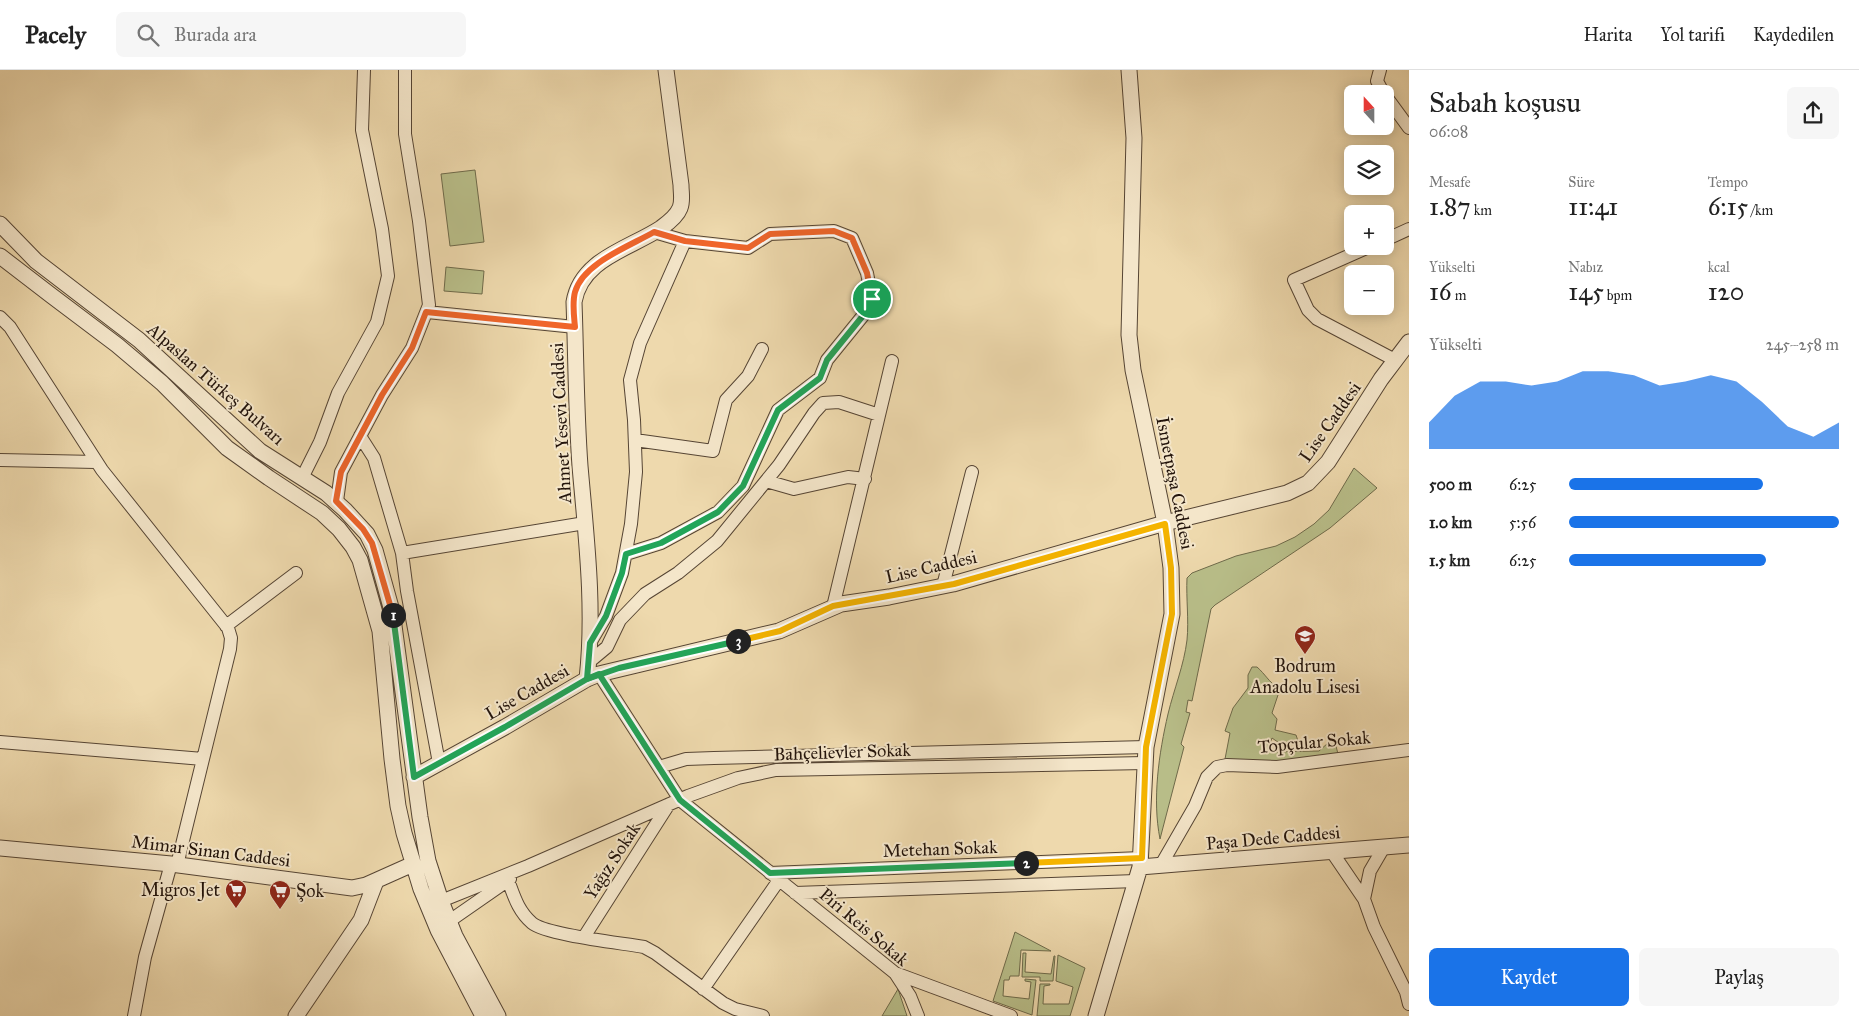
<!DOCTYPE html>
<html lang="tr">
<head>
<meta charset="utf-8">
<style>
  :root { --surface:#fff; --page:#f6f6f6; --text:#222; --muted:#767676; --line:#e0e0e0; --accent:#1a73e8 }
  body { margin:0; font-family:"IM FELL Great Primer",serif; background:var(--page); color:var(--text); height:100vh; display:flex; flex-direction:column; font-size:19px; white-space:nowrap }
  * { box-sizing:border-box; margin:0 }
  p { font-size:16px; color:var(--muted) }
  .icon { flex:none; width:28px; height:28px; fill:none; stroke:currentColor; stroke-width:2; stroke-linecap:round; stroke-linejoin:round }
  .map { position:relative; flex:1; overflow:hidden }
  .details { display:flex; flex-direction:column; background:var(--surface); width:450px }
  .details>* { flex:none }
  .needle { width:32px; rotate:339deg }
  .fabs { position:absolute; left:1344px; top:15px; display:grid; gap:10px }
  .fabs a { display:grid; place-items:center; width:50px; height:50px; border-radius:8px; background:var(--surface); box-shadow:0 2px 12px #0003; font-size:25px }
  .pin { position:absolute; display:grid; place-items:center; width:42px; height:42px; color:#fff; margin:-21px; border:2px solid #fff; border-radius:50%; box-shadow:0 1px 5px #0007 }
  .km { position:absolute; width:25px; height:25px; margin:-12px; border-radius:50%; background:#222; color:#fff; font-size:14px; line-height:25px; text-align:center }
  .round { display:grid; place-items:center; flex:none; width:52px; height:52px; border-radius:8px; background:var(--page) }
  .summary { display:flex; align-items:center; justify-content:space-between; height:85px; padding:0 20px }
  h1 { font-size:28px; font-weight:600; line-height:38px }
  .stats { display:grid; grid-template-columns:repeat(3,1fr); gap:8px; height:85px; padding:5px 20px }
  .stats div { display:grid; align-content:center }
  .stats b { font-size:25px; font-weight:600 }
  .stats small { font-size:14px; font-weight:400 }
  .stats p { font-size:14px }
  .chart { height:140px; padding:10px 20px }
  .chart p { display:flex; justify-content:space-between }
  .chart svg { width:100%; height:90px; margin-top:5px; fill:var(--accent); opacity:.7 }
  .primary-button { display:flex; gap:10px; margin-top:auto; padding:10px 20px }
  .primary-button a { flex:1; height:58px; border-radius:8px; background:var(--accent); color:#fff; font-size:20px; font-weight:600; line-height:58px; text-align:center }
  .primary-button a+a { background:var(--page); color:var(--text) }
  ul { padding:0 20px; list-style:none; font-size:16px }
  li { display:grid; grid-template-columns:80px 60px 1fr; align-items:center; height:38px }
  li i { height:12px; border-radius:6px; background:var(--accent) }
  header { display:flex; align-items:center; gap:30px; box-sizing:border-box; height:70px; padding:0 25px; background:var(--surface); border-bottom:1px solid var(--line) }
  header strong { font-size:24px }
  nav { display:flex; gap:28px; margin-inline-start:auto; font-size:18px }
  .search { width:350px; height:45px; background:var(--page); display:flex; align-items:center; gap:12px; box-sizing:border-box; padding:0 18px; border-radius:8px; color:var(--muted); font-size:19px }
  main { display:flex; flex:1; min-height:0 }
  .map>svg:first-child { display:block }
  .green { fill:#b9bf8a; stroke:#6e6a4a }
  .lines { fill:none; stroke-linecap:round; stroke-linejoin:round }
  .minor-casing { stroke:#564534; stroke-width:14 }
  .tertiary-casing { stroke:#564534; stroke-width:17 }
  .minor { stroke:#f4e6ca; stroke-width:12 }
  .tertiary { stroke:#f4e6ca; stroke-width:15 }
  .split-1-casing { stroke:#fff; stroke-width:10 }
  .split-2-casing { stroke:#fff; stroke-width:10 }
  .split-3-casing { stroke:#fff; stroke-width:10 }
  .split-4-casing { stroke:#fff; stroke-width:10 }
  .split-1 { stroke:#f0652b; stroke-width:6 }
  .split-2 { stroke:#22a559; stroke-width:6 }
  .split-3 { stroke:#f5b400; stroke-width:6 }
  .split-4 { stroke:#22a559; stroke-width:6 }
  .labels { text-anchor:middle; stroke-width:4; stroke-linejoin:round; paint-order:stroke }
  .street-label { font-size:18px; fill:#23140b; stroke:#f4e6ca }
  .poi-label { font-size:18px; fill:#23140b; stroke:#f4e6ca }
</style>
</head>
<body>
<header>
<strong>Pacely</strong>
<div class="search"><svg class="icon" aria-label="search" viewBox="0 0 24 24"><circle cx="10" cy="10" r="6"/><path d="M15 15l6 6"/></svg>Burada ara</div>
<nav><a>Harita</a><a>Yol tarifi</a><a>Kaydedilen</a></nav>
</header>
<main>
<div class="map">
<svg width="1409" height="946" viewBox="0 0 1409 946">
  <rect width="100%" height="100%" fill="#eed9ad"/>
  <filter id="stains"><feTurbulence type="fractalNoise" baseFrequency=".004" numOctaves="4"/><feColorMatrix values="0 0 0 0 .2 0 0 0 0 .09 0 0 0 0 .02 0 0 0 .5 -.17"/></filter>
  <radialGradient id="worn" r=".72"><stop offset=".6" stop-color="#630" stop-opacity="0"/><stop offset="1" stop-color="#630" stop-opacity=".3"/></radialGradient>
  <path class="green" d="M 475,100 L 484,172 L 450,176 L 441,104 Z
    M 446,197 L 484,201 L 482,224 L 444,221 Z
    M 1354,398 L 1377,418 L 1330,458 L 1215,535 L 1211,539 L 1192,631 L 1188,630 L 1186,642 L 1190,643 L 1181,674 L 1184,677 L 1160,769 C 1152,729 1159,683 1168,644 C 1174,619 1184,595 1187,570 C 1189,550 1186,528 1187,508 L 1192,503 L 1236,486 L 1276,476 L 1295,467 L 1314,454 L 1329,440 Z
    M 1252,597 L 1257,597 C 1265,604 1269,612 1278,618 L 1278,625 L 1272,643 L 1277,649 L 1275,660 L 1296,665 L 1298,671 L 1285,677 L 1272,668 L 1270,673 L 1270,677 L 1274,682 L 1319,681 L 1328,673 L 1336,676 L 1338,684 L 1271,692 L 1225,689 L 1230,663 L 1225,661 L 1233,638 L 1248,618 L 1248,605 Z
    M 1015,862 L 1051,881 L 1021,880 L 1019,906 L 1010,906 L 1009,910 L 1004,910 L 1003,926 L 1029,929 L 1031,912 L 1025,911 L 1025,909 L 1036,910 L 1032,945 L 993,931 Z
    M 1023,883 L 1026,883 L 1025,902 L 1051,904 L 1054,886 L 1055,886 L 1053,911 L 1040,911 L 1040,907 L 1022,907 Z
    M 1058,885 L 1085,898 L 1070,946 L 1037,946 L 1040,914 L 1050,914 L 1050,915 L 1044,916 L 1043,934 L 1069,934 L 1073,917 L 1056,911 Z
    M 898,919 L 907,946 L 882,946 Z"/>
  <g class="lines">
    <g class="minor-casing">
      <path id="minor" d="M 1380,0 L 1377,11 L 1384,24
        M 1385,25 L 1409,58
        M 1385,170 L 1409,159
        M 1371,176 L 1294,210 L 1308,240 L 1317,249 L 1395,290
        M 427,242 L 575,257
        M 0,247 L 10,257 L 102,400 L 228,558 L 231,568 L 230,579 L 177,795
        M 360,366 L 374,388 L 402,483 L 407,521 L 439,693
        M 635,370 L 713,381 L 726,330 L 748,306 L 762,279
        M 0,390 L 96,392
        M 302,408 L 320,372 L 338,323 L 377,252 L 388,206 L 382,159 L 362,60 L 364,0
        M 766,411 L 794,419 L 848,407 L 865,409
        M 337,431 L 341,402 L 382,325 L 412,278 L 429,235 L 419,151 L 405,64 L 405,0
        M 402,483 L 585,453
        M 626,484 L 661,473 L 718,442 L 743,416 L 778,340 L 820,308 L 827,290 L 866,242 L 872,229 L 867,203 L 852,168 L 834,161 L 770,164 L 748,178 L 685,171 L 654,162
        M 943,516 L 972,402
        M 833,537 L 892,291
        M 226,556 L 296,503
        M 590,573 L 606,546 L 622,503 L 631,454 L 636,402 L 634,350 L 630,310 L 640,273 L 685,171
        M 589,592 L 607,577 L 620,550 L 645,524 L 678,503 L 717,471 L 779,395 L 814,343 L 823,333 L 839,332 L 879,345
        M 599,604 L 680,730 L 895,903 L 910,926 L 918,946
        M 0,672 L 203,689
        M 659,697 L 686,689 L 714,688 L 1146,677
        M 1332,782 L 1364,829 L 1370,801 L 1384,777
        M 1161,795 L 1195,736 L 1207,707 L 1217,697 L 1227,695 L 1277,697 L 1409,680
        M 770,803 L 1141,788
        M 508,810 C 514,826 518,841 532,853 C 546,865 622,873 644,877 L 655,883 L 723,933 L 735,939 L 763,946
        M 795,823 L 1136,811
        M 1364,829 L 1374,857 L 1406,922 L 1409,934
        M 441,831 L 528,796 L 688,726 L 738,708 L 776,700 L 1145,693
        M 448,852 L 510,809
        M 584,867 L 669,734
        M 895,903 L 1011,946
        M 703,919 L 779,810
        M 134,946 L 145,887 L 171,794"/>
    </g>
    <g class="tertiary-casing">
      <path id="tertiary" d="M 0,154 L 36,191 L 139,270 L 260,381 L 326,423 L 345,440 L 367,464 L 375,480 L 392,541 L 420,747 L 428,791 L 441,831 L 455,866 L 498,946
        M 0,186 L 52,226 L 117,275 L 162,313 L 227,378 L 269,408 L 322,443 L 339,459 L 353,477 L 360,490 L 380,561 L 392,689 L 398,736 L 404,763 L 421,819 L 438,860 L 483,946
        M 587,609 C 595,538 586,466 580,396 C 576,341 576,287 574,232 C 581,189 629,179 661,158 C 668,153 677,146 680,138 C 683,131 681,123 681,115 L 666,0
        M 414,707 L 505,657 L 587,609 L 599,604 L 779,561 L 841,534 L 889,527 L 953,514 L 1165,453 L 1287,423 L 1308,413 L 1328,392 L 1381,309 L 1409,272
        M 0,778 L 171,794 L 352,818 L 366,815 L 413,794
        M 1140,797 L 1409,775
        M 296,946 L 361,850 L 376,811
        M 1096,946 L 1140,797 L 1146,677 L 1172,544 L 1171,498 L 1165,453 L 1133,300 L 1129,265 L 1134,68 L 1129,0"/>
    </g>
    <use href="#minor" class="minor"/>
    <use href="#tertiary" class="tertiary"/>
  </g>
  <g class="lines">
    <g class="split-1-casing">
      <path id="split-1" d="M 393,545 L 372,473 L 363,459 L 336,431 L 341,402 L 382,325 L 412,278 L 426,242 L 575,257 C 574,246 572,233 575,222 C 583,193 630,176 654,162 L 685,171 L 748,178 L 770,164 L 834,161 L 852,168 L 867,203 L 872,229"/>
    </g>
    <g class="split-2-casing">
      <path id="split-2" d="M 393,545 L 414,707 L 505,657 L 587,609 L 599,604 L 680,730 L 770,803 L 1026,793"/>
    </g>
    <g class="split-3-casing">
      <path id="split-3" d="M 738,571 L 780,561 L 833,536 L 954,514 L 1165,454 L 1171,498 L 1172,544 L 1146,677 L 1142,788 L 1026,793"/>
    </g>
    <g class="split-4-casing">
      <path id="split-4" d="M 738,571 L 619,598 L 587,609 L 590,573 L 606,546 L 622,503 L 626,484 L 661,473 L 718,442 L 743,416 L 778,340 L 820,308 L 827,290 L 866,242 L 872,229"/>
    </g>
    <use href="#split-1" class="split-1"/>
    <use href="#split-2" class="split-2"/>
    <use href="#split-3" class="split-3"/>
    <use href="#split-4" class="split-4"/>
  </g>
  <defs>
    <g id="school-pin" transform="scale(1.125)"><path d="M0 17L-7.5 6A9.5 9.5 0 1 1 7.5 6Z" fill="#8f2418" stroke="#f4e6ca"/><path d="M0-5L7-2L0 1L-7-2ZM-4 1L0 2.5L4 1V4Q0 6-4 4Z" fill="#fff"/></g>
    <g id="supermarket-pin" transform="scale(1.125)"><path d="M0 17L-7.5 6A9.5 9.5 0 1 1 7.5 6Z" fill="#8f2418" stroke="#f4e6ca"/><path d="M-6-5.5h2.5l.6 2H6L4.5 2H-2.5L-4.4-4H-6ZM-1.5 3.2a1.3 1.3 0 1 0 .1 0ZM3 3.2a1.3 1.3 0 1 0 .1 0Z" fill="#fff"/></g>
  </defs>
  <g fill-rule="evenodd">
    <use href="#school-pin" x="1305" y="566"/>
    <use href="#supermarket-pin" x="236" y="820"/>
    <use href="#supermarket-pin" x="280" y="821"/>
  </g>
  <g class="labels">
    <g class="street-label">
      <text transform="translate(216 314) rotate(41)" y="6">Alpaslan Türkeş Bulvarı</text>
      <text transform="translate(1330 352) rotate(-55)" y="6">Lise Caddesi</text>
      <text transform="translate(561 353) rotate(-93)" y="6">Ahmet Yesevi Caddesi</text>
      <text transform="translate(1175 413) rotate(79)" y="6">İsmetpaşa Caddesi</text>
      <text transform="translate(931 497) rotate(-13)" y="6">Lise Caddesi</text>
      <text transform="translate(527 622) rotate(-30)" y="6">Lise Caddesi</text>
      <text transform="translate(1314 672) rotate(-5)" y="6">Topçular Sokak</text>
      <text transform="translate(842 682) rotate(-2)" y="6">Bahçelievler Sokak</text>
      <text transform="translate(1273 768) rotate(-5)" y="6">Paşa Dede Caddesi</text>
      <text transform="translate(940 779) rotate(-2)" y="6">Metehan Sokak</text>
      <text transform="translate(211 781) rotate(7)" y="6">Mimar Sinan Caddesi</text>
      <text transform="translate(612 791) rotate(-57)" y="6">Yağız Sokak</text>
      <text transform="translate(864 857) rotate(40)" y="6">Piri Reis Sokak</text>
    </g>
    <g class="poi-label">
      <text x="1305" y="602">Bodrum<tspan x="1305" dy="21">Anadolu Lisesi</tspan></text>
      <text x="220" y="826" text-anchor="end">Migros Jet</text>
      <text x="296" y="827" text-anchor="start">Şok</text>
    </g>
  </g>
  <rect width="100%" height="100%" filter="url(#stains)"/>
  <rect width="100%" height="100%" fill="url(#worn)"/>
</svg>
<div class="fabs">
<a><svg class="needle" viewBox="-14 -14 28 28"><path d="M0-13l5 13h-10z" fill="#e53935"/><path d="M0 13l5-13h-10z" fill="#767676"/></svg></a>
<a><svg class="icon" aria-label="layers" viewBox="0 0 24 24"><path d="M12 4l9 5-9 5-9-5zM3 14l9 5 9-5"/></svg></a>
<a>+</a>
<a>−</a>
</div>
<div class="pin" style="left:872px;top:229px;background:#1e9e55"><svg class="icon" aria-label="arrive" viewBox="0 0 24 24"><path d="M6 21V4h12l-3 4 3 4H6"/></svg></div>
<b class="km" style="left:393px;top:545px">1</b>
<b class="km" style="left:1026px;top:793px">2</b>
<b class="km" style="left:738px;top:571px">3</b>
</div>
<section class="details">
<div class="summary"><div><h1>Sabah koşusu</h1><p>06:08</p></div><a class="round"><svg class="icon" aria-label="share" viewBox="0 0 24 24"><path d="M12 15V3M7 8l5-5 5 5M5 13v7h14v-7"/></svg></a></div>
<div class="stats">
<div><p>Mesafe</p><b>1.87<small> km</small></b></div>
<div><p>Süre</p><b>11:41</b></div>
<div><p>Tempo</p><b>6:15<small> /km</small></b></div>
</div>
<div class="stats">
<div><p>Yükselti</p><b>16<small> m</small></b></div>
<div><p>Nabız</p><b>145<small> bpm</small></b></div>
<div><p>kcal</p><b>120</b></div>
</div>
<div class="chart"><p><span>Yükselti</span>245–258 m</p>
<svg viewBox="0 0 160 44" preserveAspectRatio="none"><path d="M0 44V31L10 18L20 11L30 11L40 13L50 11L60 6L70 6L80 8L90 13L100 11L110 8L120 11L130 21L140 33L150 38L160 31V44z"/></svg>
</div>
<ul>
<li><b>500 m</b>6:25<i style="width:72%"></i></li>
<li><b>1.0 km</b>5:56<i style="width:100%"></i></li>
<li><b>1.5 km</b>6:25<i style="width:73%"></i></li>
</ul>
<div class="primary-button"><a>Kaydet</a><a>Paylaş</a></div>
</section>
</main>
</body>
</html>
